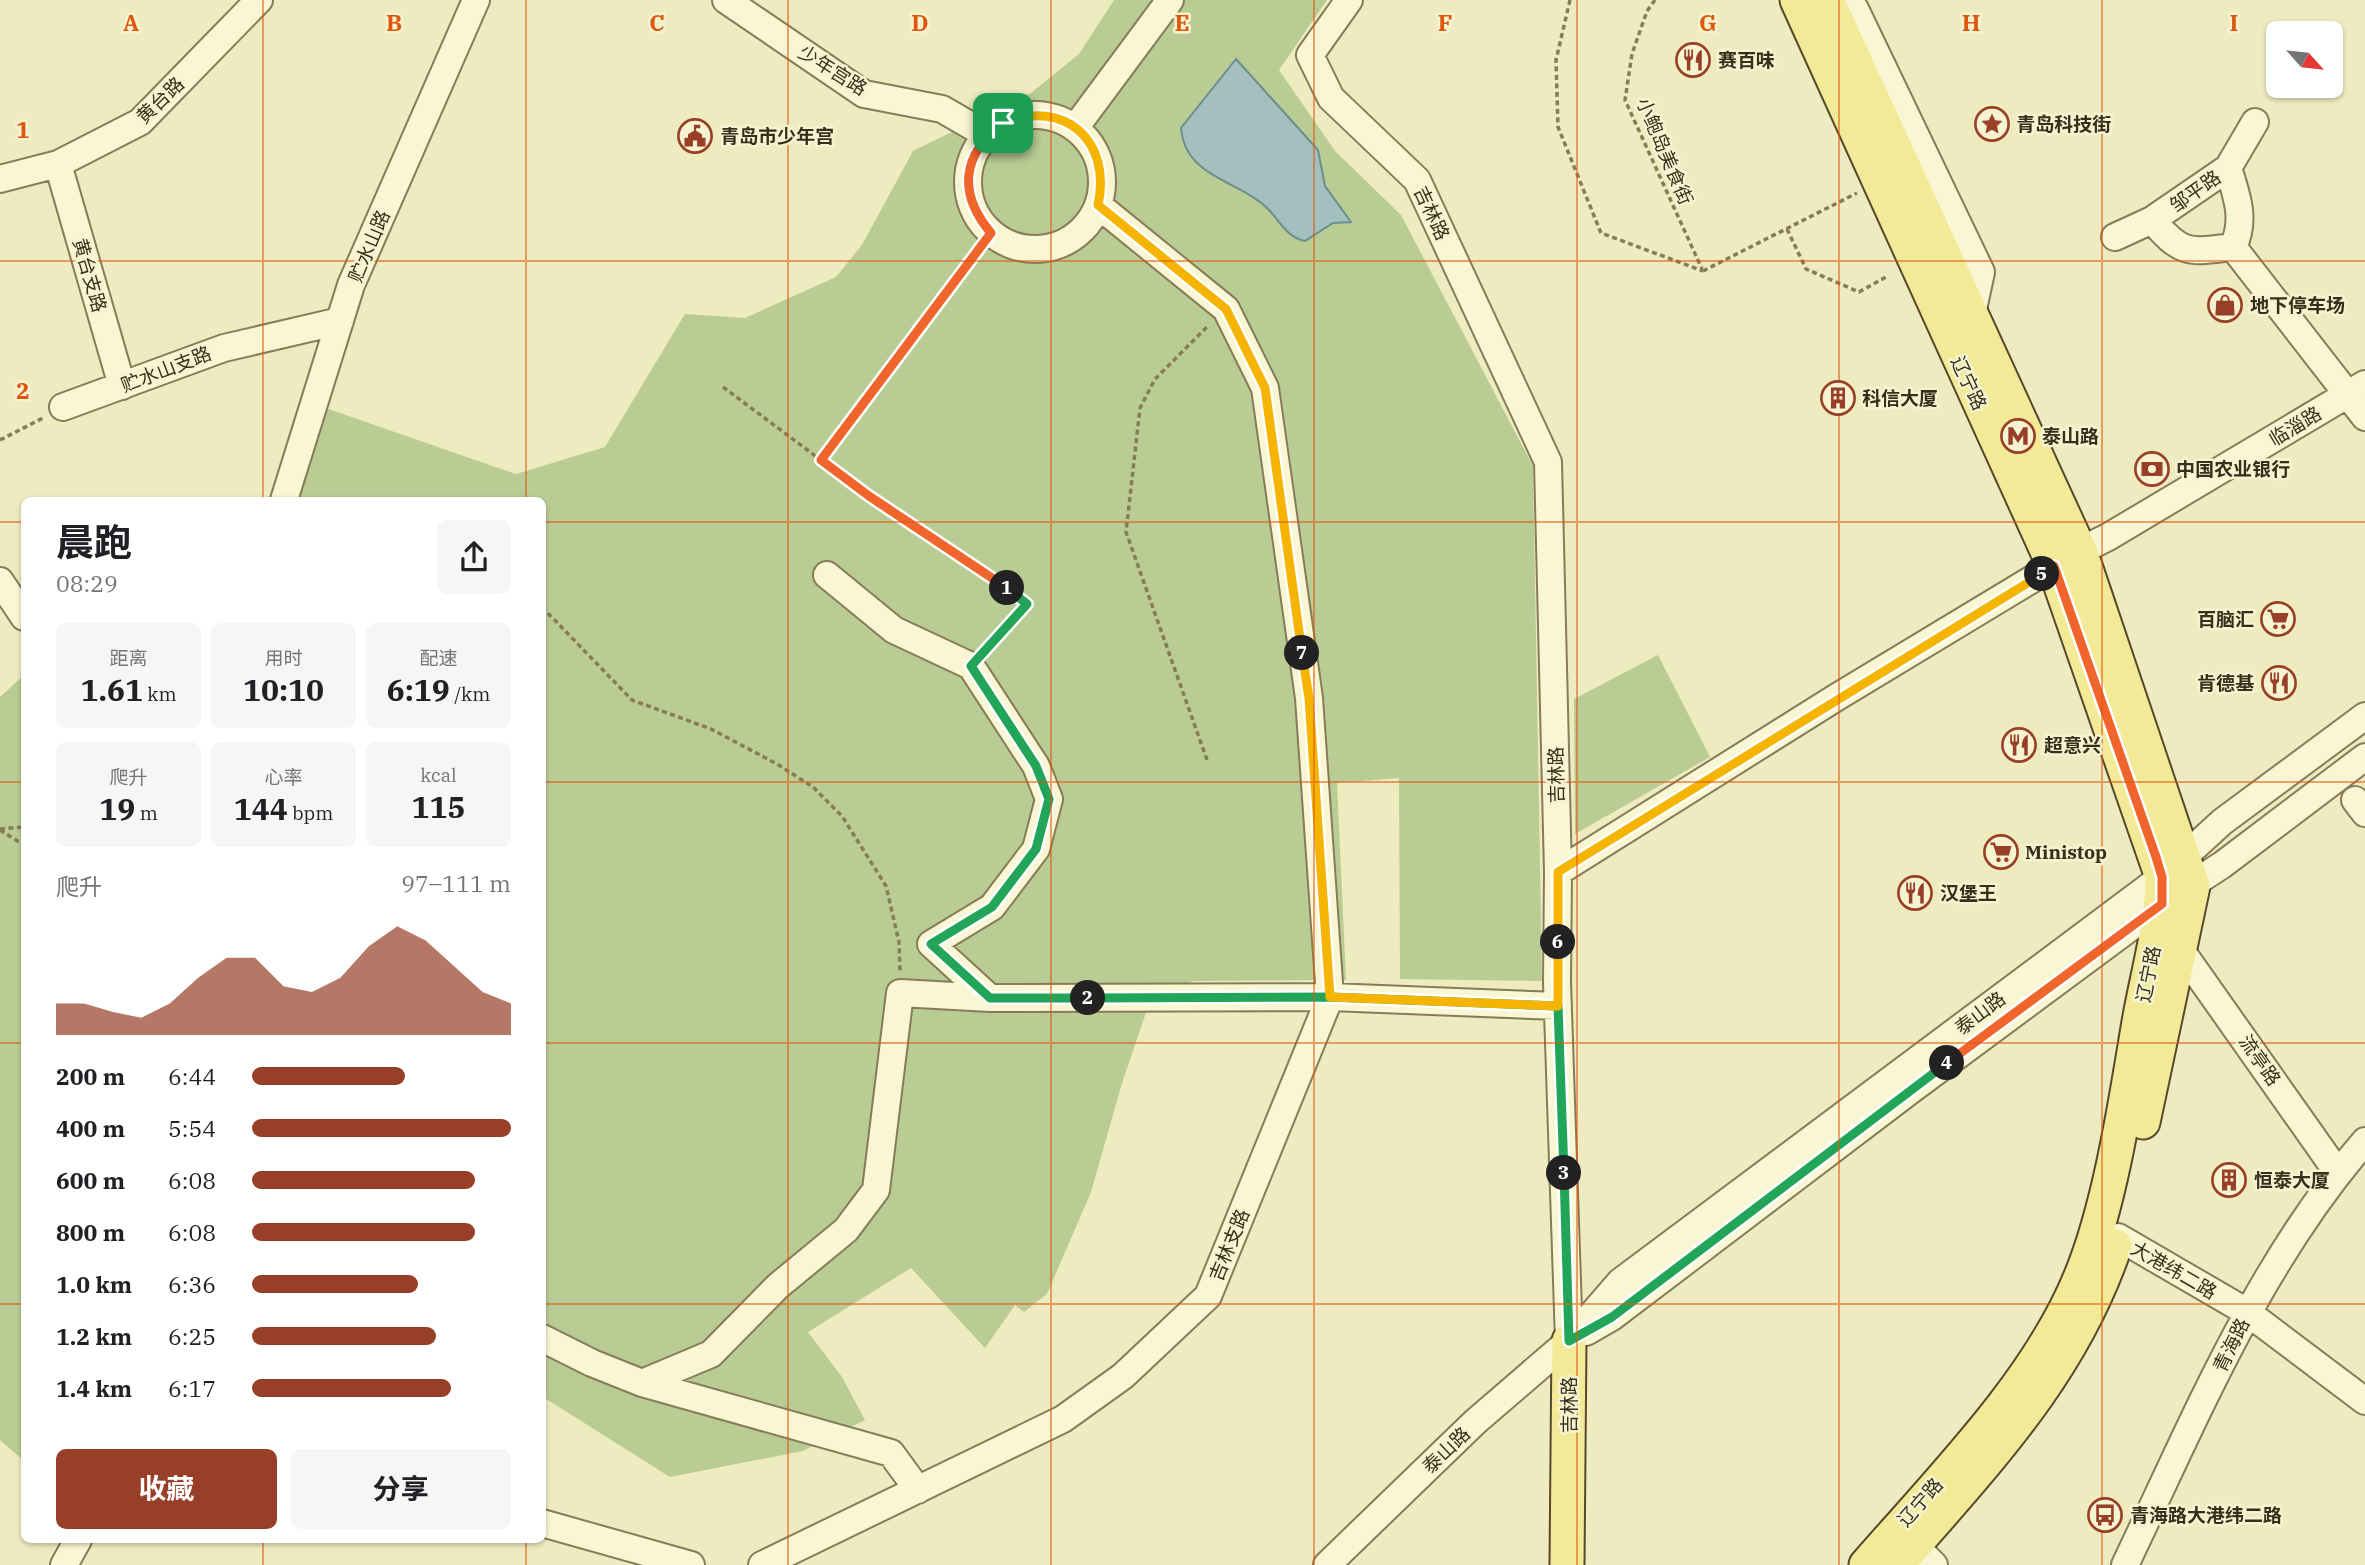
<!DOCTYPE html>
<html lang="zh">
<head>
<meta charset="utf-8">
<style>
  :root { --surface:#fff; --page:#f6f6f6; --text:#202124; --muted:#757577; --accent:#973f27 }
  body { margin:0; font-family:"IBM Plex Serif","Noto Sans SC",serif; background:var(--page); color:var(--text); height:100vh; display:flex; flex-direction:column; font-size:26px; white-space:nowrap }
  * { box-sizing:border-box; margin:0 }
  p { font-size:23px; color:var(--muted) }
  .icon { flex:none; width:38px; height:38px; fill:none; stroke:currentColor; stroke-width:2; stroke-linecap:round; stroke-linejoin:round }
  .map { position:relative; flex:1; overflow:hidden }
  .panel { position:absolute; left:21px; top:497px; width:525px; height:1046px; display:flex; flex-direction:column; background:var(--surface); border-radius:10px; box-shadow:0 2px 5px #0004 }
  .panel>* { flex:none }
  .needle { width:46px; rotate:117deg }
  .tools { position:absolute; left:2266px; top:21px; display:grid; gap:14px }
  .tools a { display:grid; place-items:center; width:77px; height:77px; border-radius:10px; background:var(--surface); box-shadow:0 2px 5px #0004; font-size:35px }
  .pin { position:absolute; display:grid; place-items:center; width:60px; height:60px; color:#fff; margin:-30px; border-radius:14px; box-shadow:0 4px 10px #0006 }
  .km { position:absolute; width:35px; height:35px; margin:-18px; border-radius:50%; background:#222; color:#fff; font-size:19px; line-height:35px; text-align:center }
  .round { display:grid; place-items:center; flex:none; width:74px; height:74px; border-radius:10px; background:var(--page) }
  .headline { display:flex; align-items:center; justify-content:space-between; height:119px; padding:0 35px }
  h1 { font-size:38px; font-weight:700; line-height:52px }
  .stats { display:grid; grid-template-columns:repeat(3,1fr); gap:10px; height:119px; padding:7px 35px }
  .stats div { display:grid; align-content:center; border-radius:10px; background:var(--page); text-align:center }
  .stats b { font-size:30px; font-weight:700 }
  .stats small { font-size:19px; font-weight:400 }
  .stats p { font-size:19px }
  .chart { height:196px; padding:14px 35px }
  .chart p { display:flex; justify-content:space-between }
  .chart svg { width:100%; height:126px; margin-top:7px; fill:var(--accent); opacity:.7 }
  .primary-button { display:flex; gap:14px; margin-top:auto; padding:14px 35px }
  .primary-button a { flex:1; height:80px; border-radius:10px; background:var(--accent); color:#fff; font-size:28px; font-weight:700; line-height:80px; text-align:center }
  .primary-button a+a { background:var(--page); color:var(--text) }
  ul { padding:0 35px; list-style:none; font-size:23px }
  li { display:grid; grid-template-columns:112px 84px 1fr; align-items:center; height:52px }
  li i { height:18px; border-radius:9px; background:var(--accent) }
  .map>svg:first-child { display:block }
  .green { fill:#b9cc94 }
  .water { fill:#a3c0be; stroke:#6a8e8d; stroke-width:2 }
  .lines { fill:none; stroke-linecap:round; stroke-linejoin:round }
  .minor-casing { stroke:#877b58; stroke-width:30 }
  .major-casing { stroke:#55482c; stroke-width:37 }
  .path { stroke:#877b58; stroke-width:3.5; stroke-dasharray:5 3.5; stroke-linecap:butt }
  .minor { stroke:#f9f6d3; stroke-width:26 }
  .major { stroke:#f3ea97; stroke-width:33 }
  .split-1-casing { stroke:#fff; stroke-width:14 }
  .split-2-casing { stroke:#fff; stroke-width:14 }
  .split-3-casing { stroke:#fff; stroke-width:14 }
  .split-4-casing { stroke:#fff; stroke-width:14 }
  .split-5-casing { stroke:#fff; stroke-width:14 }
  .split-6-casing { stroke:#fff; stroke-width:14 }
  .split-7-casing { stroke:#fff; stroke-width:14 }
  .split-8-casing { stroke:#fff; stroke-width:14 }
  .split-1 { stroke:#f0652b; stroke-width:9 }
  .split-2 { stroke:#22a559; stroke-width:9 }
  .split-3 { stroke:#22a559; stroke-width:9 }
  .split-4 { stroke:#22a559; stroke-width:9 }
  .split-5 { stroke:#f0652b; stroke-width:9 }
  .split-6 { stroke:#f5b400; stroke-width:9 }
  .split-7 { stroke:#f5b400; stroke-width:9 }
  .split-8 { stroke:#f5b400; stroke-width:9 }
  .grid { fill:none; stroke:#df570d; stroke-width:2; stroke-opacity:0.55 }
  .labels { text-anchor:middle; stroke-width:5; stroke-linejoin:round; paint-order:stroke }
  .poi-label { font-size:19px; font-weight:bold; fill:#372f1c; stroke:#f6f3d0; text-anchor:start }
  .street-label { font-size:19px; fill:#372f1c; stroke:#f6f3d0 }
  .grid-label { font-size:23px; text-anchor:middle; font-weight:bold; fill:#df570d; stroke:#f6f3d0; stroke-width:5; stroke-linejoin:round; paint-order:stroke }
</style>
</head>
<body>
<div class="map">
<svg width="2365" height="1565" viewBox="0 0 2365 1565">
  <rect width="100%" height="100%" fill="#eeebc0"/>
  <path class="green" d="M 1114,0 L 1327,0 L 1279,70 L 1335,151 L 1401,215 L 1533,466 L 1542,981 L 1400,979 L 1399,778 L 1337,783 L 1346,980 L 1194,981 L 1152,995 L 1122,1083 L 1091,1192 L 1047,1294 L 1024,1312 L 1015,1305 L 985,1348 L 911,1268 L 808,1332 L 842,1377 L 865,1420 L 803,1451 L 670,1477 L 543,1397 L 542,500 L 284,500 L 314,404 L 516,474 L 605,447 L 685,314 L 745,318 L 836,277 L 862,245 L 913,151 L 1031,93 L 1079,54 Z
    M 1658,655 L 1710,757 L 1575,834 L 1574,699 Z
    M 24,675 L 24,1461 L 0,1440 L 0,697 Z"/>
  <path class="water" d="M 1236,59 L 1318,150 L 1325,186 L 1351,222 L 1333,223 L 1305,241 C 1287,237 1281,223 1269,210 C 1249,189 1216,182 1196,162 C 1187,153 1182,141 1181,128 Z"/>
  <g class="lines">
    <g class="minor-casing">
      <path id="minor" d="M 726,0 L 864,94 L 942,109 L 987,135
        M 1349,0 L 1310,55 L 1331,98 L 1417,180 L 1548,462 L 1558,872 L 1557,982 L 1569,1341
        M 1843,0 L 1855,9 L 1981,272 L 1972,314
        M968 182a67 67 0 1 1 134 0a67 67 0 1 1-134 0Z
        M 1075,128 L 1170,0
        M 58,164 L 122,386
        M 0,179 L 58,164 L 140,122 L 259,0
        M 2152,220 C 2183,256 2189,252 2233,247 C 2246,220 2237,196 2228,168
        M 2115,237 L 2152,220 L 2228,168 L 2255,122
        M 2233,247 L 2365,417
        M 63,407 L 224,348 L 340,321
        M 284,500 L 351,285 L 476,0
        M 2080,551 L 2108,537 L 2365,384
        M 827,575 L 894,630 L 971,666 L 1036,766 L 1049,799 L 1036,849 L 992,907 L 931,944 L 990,998
        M 0,581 L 24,617
        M 2355,800 L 2365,813
        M 1558,872 L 1837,697 L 2054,566
        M 2174,935 L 2180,949 L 2338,1173
        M 2118,1237 L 2247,1312 L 2365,1401
        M 1586,1332 L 1612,1317 L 1911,1090 L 2162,904 L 2222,865 L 2365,757
        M 542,1338 L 592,1363 L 642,1383 L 711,1354 L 778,1286 L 846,1230 L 876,1190 L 900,993 L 990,998 L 1330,997 L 1309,698 L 1265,388 L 1226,309 L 1098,205
        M 642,1383 L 891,1453 L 918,1490
        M 542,1523 L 691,1565
        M 1914,1545 L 1934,1565
        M 64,1565 L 78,1540
        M 762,1565 L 1063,1419 L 1123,1376 L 1208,1296 L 1330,997 L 1558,1006
        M 1327,1565 L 1475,1422 L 1569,1341 L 1620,1282 L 2162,877 L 2222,822 L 2365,716
        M 2125,1565 C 2195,1419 2258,1264 2365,1141"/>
    </g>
    <g class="major-casing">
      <path id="major" d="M 1797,0 L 2054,566 L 2162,877 C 2162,928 2146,978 2138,1028 C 2125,1106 2110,1205 2081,1276 C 2038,1382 1940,1480 1866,1565
        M 1827,0 L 2080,551 L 2193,886 L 2143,1122
        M 1567,1565 L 1569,1341
        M 1897,1565 C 1984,1464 2071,1376 2115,1246"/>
    </g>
    <path class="path" d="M 1570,0 L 1556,60 L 1558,127 L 1601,233 L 1703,271
      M 1655,0 L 1647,11 L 1632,54 L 1625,100 L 1702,269
      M 1787,229 L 1806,269 L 1859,292 L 1886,277
      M 1703,271 L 1857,193
      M 723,387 L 869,496 L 983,569 L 1027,604 L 986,649
      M 0,440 L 43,418
      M 821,460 L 991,233
      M 542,607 L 632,700 L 711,729 L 777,764 L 813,787 L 842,816 L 886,886 L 899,942 L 900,971
      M 1207,760 L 1126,532 L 1140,408 L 1155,379 L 1209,325
      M 0,829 L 24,827
      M 0,830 L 24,845"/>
    <use href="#minor" class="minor"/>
    <use href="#major" class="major"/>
  </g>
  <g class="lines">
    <g class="split-1-casing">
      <path id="split-1" d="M 1003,123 C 961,155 958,194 991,233 L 821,460 L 869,496 L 1007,588"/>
    </g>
    <g class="split-2-casing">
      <path id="split-2" d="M 1007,588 L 1027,604 L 971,666 L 1036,766 L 1049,799 L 1036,849 L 992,907 L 931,944 L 990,998 L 1088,998"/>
    </g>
    <g class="split-3-casing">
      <path id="split-3" d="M 1088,998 L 1330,997 L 1558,1006 L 1564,1173"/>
    </g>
    <g class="split-4-casing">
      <path id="split-4" d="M 1564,1173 L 1569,1341 L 1612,1317 L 1947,1063"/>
    </g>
    <g class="split-5-casing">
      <path id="split-5" d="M 1947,1063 L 2162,904 L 2162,877 L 2156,857 L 2054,566 L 2042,574"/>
    </g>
    <g class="split-6-casing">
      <path id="split-6" d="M 1558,942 L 1558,872 L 2042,574"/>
    </g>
    <g class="split-7-casing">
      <path id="split-7" d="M 1302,653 L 1309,698 L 1330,997 L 1558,1006 L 1558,942"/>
    </g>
    <g class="split-8-casing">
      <path id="split-8" d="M 1003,123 C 1065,98 1112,141 1098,205 L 1226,309 L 1265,388 L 1302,653"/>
    </g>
    <use href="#split-1" class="split-1"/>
    <use href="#split-2" class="split-2"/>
    <use href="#split-3" class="split-3"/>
    <use href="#split-4" class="split-4"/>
    <use href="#split-5" class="split-5"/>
    <use href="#split-6" class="split-6"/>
    <use href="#split-7" class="split-7"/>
    <use href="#split-8" class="split-8"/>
  </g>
  <path class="grid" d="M 263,0 L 263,500M 526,0 L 526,500M 788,0 L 788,1565M 1051,0 L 1051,1565M 1314,0 L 1314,1565M 1577,0 L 1577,1565M 1839,0 L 1839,1565M 2102,0 L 2102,1565M 0,261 L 2365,261M 0,522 L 24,522M 542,522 L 2365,522M 0,782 L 24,782M 542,782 L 2365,782M 0,1043 L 24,1043M 542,1043 L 2365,1043M 0,1304 L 24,1304M 542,1304 L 2365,1304M 263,1540 L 263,1565M 526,1540 L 526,1565"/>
  <defs>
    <g id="restaurant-ring" transform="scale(1.75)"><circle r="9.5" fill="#f6f3d0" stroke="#973f27" stroke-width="1.5"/><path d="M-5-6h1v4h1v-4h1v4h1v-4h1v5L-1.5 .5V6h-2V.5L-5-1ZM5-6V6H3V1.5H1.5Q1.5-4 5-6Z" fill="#973f27"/></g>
    <g id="sight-ring" transform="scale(1.75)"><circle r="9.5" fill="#f6f3d0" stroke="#973f27" stroke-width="1.5"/><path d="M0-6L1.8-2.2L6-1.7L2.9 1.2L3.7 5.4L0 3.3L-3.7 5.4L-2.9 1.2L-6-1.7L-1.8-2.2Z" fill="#973f27"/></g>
    <g id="civic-ring" transform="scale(1.75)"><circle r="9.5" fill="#f6f3d0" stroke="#973f27" stroke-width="1.5"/><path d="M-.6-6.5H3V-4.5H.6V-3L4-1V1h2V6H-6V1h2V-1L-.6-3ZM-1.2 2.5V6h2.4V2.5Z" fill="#973f27"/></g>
    <g id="shop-ring" transform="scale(1.75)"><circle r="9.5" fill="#f6f3d0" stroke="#973f27" stroke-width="1.5"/><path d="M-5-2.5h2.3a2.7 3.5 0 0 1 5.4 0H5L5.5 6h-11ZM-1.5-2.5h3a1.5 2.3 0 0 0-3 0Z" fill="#973f27"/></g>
    <g id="building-ring" transform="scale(1.75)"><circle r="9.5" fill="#f6f3d0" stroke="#973f27" stroke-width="1.5"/><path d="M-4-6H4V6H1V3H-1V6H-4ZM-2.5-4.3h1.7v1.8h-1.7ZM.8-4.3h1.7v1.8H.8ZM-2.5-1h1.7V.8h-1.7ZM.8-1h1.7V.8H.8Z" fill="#973f27"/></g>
    <g id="metro-ring" transform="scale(1.75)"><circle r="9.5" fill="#f6f3d0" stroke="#973f27" stroke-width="1.5"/><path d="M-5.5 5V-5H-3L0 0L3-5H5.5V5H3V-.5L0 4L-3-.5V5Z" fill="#973f27"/></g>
    <g id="bank-ring" transform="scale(1.75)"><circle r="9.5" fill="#f6f3d0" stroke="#973f27" stroke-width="1.5"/><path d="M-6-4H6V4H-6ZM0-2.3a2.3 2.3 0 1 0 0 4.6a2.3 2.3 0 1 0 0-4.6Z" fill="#973f27"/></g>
    <g id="supermarket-ring" transform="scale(1.75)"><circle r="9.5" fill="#f6f3d0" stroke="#973f27" stroke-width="1.5"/><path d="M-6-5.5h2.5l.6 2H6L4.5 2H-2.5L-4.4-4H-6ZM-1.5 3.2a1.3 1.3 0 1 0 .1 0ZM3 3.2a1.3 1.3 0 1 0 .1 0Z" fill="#973f27"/></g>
    <g id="bus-ring" transform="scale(1.75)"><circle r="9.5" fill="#f6f3d0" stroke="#973f27" stroke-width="1.5"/><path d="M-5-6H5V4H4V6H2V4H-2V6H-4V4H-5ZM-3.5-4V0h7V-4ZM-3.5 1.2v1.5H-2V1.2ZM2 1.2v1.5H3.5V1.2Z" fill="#973f27"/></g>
  </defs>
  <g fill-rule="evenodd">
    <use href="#restaurant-ring" x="1693" y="60"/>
    <use href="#sight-ring" x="1992" y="124"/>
    <use href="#civic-ring" x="695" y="136"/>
    <use href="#shop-ring" x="2225" y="305"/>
    <use href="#building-ring" x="1838" y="398"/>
    <use href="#metro-ring" x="2018" y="436"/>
    <use href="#bank-ring" x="2152" y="469"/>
    <use href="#supermarket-ring" x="2278" y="619"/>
    <use href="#restaurant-ring" x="2279" y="683"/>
    <use href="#restaurant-ring" x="2019" y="745"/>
    <use href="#supermarket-ring" x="2001" y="852"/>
    <use href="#restaurant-ring" x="1915" y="893"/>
    <use href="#building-ring" x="2229" y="1180"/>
    <use href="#bus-ring" x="2105" y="1515"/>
  </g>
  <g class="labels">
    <g class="poi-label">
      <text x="1718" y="67">赛百味</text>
      <text x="2016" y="131">青岛科技街</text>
      <text x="720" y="143">青岛市少年宫</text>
      <text x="2250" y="312">地下停车场</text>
      <text x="1862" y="405">科信大厦</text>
      <text x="2042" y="443">泰山路</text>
      <text x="2176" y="476">中国农业银行</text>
      <text x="2254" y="626" text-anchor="end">百脑汇</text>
      <text x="2254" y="690" text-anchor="end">肯德基</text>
      <text x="2044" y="752">超意兴</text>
      <text x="2025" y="859">Ministop</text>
      <text x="1940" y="900">汉堡王</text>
      <text x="2254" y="1187">恒泰大厦</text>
      <text x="2130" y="1522">青海路大港纬二路</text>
    </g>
    <g class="street-label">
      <text transform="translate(833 70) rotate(32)" y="7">少年宫路</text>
      <text transform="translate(160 100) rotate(-44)" y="7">黄台路</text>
      <text transform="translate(1665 151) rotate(67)" y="7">小鲍岛美食街</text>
      <text transform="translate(2195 191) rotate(-35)" y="7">邹平路</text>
      <text transform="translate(1432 213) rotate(65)" y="7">吉林路</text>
      <text transform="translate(369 246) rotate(-67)" y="7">贮水山路</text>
      <text transform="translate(90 275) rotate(74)" y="7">黄台支路</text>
      <text transform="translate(166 369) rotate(-21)" y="7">贮水山支路</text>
      <text transform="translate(1969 383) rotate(65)" y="7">辽宁路</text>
      <text transform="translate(2295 426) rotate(-31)" y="7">临淄路</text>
      <text transform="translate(1556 775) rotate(-91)" y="7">吉林路</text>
      <text transform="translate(2148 974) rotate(-79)" y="7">辽宁路</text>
      <text transform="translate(1980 1013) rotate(-37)" y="7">泰山路</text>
      <text transform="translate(2260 1060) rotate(55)" y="7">流亭路</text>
      <text transform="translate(1229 1245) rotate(-68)" y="7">吉林支路</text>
      <text transform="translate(2174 1270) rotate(30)" y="7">大港纬二路</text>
      <text transform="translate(2231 1345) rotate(-64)" y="7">青海路</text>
      <text transform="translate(1569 1405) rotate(-90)" y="7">吉林路</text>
      <text transform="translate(1446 1450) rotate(-44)" y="7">泰山路</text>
      <text transform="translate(1920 1502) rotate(-49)" y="7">辽宁路</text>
    </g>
  </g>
  <g class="grid-label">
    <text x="131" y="31">A</text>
    <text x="394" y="31">B</text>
    <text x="657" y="31">C</text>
    <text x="920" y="31">D</text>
    <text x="1182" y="31">E</text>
    <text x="1445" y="31">F</text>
    <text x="1708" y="31">G</text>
    <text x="1971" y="31">H</text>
    <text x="2234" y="31">I</text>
    <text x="23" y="138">1</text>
    <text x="23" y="399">2</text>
  </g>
</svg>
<div class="tools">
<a><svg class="needle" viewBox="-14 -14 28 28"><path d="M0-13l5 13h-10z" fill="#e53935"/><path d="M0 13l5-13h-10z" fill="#757577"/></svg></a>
</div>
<div class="pin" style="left:1003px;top:123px;background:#1e9e55"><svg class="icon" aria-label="arrive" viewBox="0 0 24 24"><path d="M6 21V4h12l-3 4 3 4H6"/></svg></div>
<b class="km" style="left:1007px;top:588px">1</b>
<b class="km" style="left:1088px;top:998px">2</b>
<b class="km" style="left:1564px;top:1173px">3</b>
<b class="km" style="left:1947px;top:1063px">4</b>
<b class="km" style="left:2042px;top:574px">5</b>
<b class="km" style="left:1558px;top:942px">6</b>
<b class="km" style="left:1302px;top:653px">7</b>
<section class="panel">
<div class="headline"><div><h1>晨跑</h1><p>08:29</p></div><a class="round"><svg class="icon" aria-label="share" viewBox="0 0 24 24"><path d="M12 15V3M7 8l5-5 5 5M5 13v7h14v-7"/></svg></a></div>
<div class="stats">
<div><p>距离</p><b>1.61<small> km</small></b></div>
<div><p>用时</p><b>10:10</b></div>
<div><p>配速</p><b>6:19<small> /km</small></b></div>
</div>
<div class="stats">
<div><p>爬升</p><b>19<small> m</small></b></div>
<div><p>心率</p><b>144<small> bpm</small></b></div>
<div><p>kcal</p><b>115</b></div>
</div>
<div class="chart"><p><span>爬升</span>97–111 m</p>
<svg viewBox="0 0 160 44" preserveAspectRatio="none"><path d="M0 44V33L10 33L20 36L30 38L40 33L50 24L60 17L70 17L80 27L90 29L100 24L110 13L120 6L130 11L140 20L150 29L160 33V44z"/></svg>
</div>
<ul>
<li><b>200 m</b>6:44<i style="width:59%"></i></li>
<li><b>400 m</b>5:54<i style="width:100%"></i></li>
<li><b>600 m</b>6:08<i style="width:86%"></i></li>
<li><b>800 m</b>6:08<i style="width:86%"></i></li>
<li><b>1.0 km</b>6:36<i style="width:64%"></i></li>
<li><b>1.2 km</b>6:25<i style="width:71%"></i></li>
<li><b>1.4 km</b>6:17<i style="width:77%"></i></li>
</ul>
<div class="primary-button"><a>收藏</a><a>分享</a></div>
</section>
</div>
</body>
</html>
